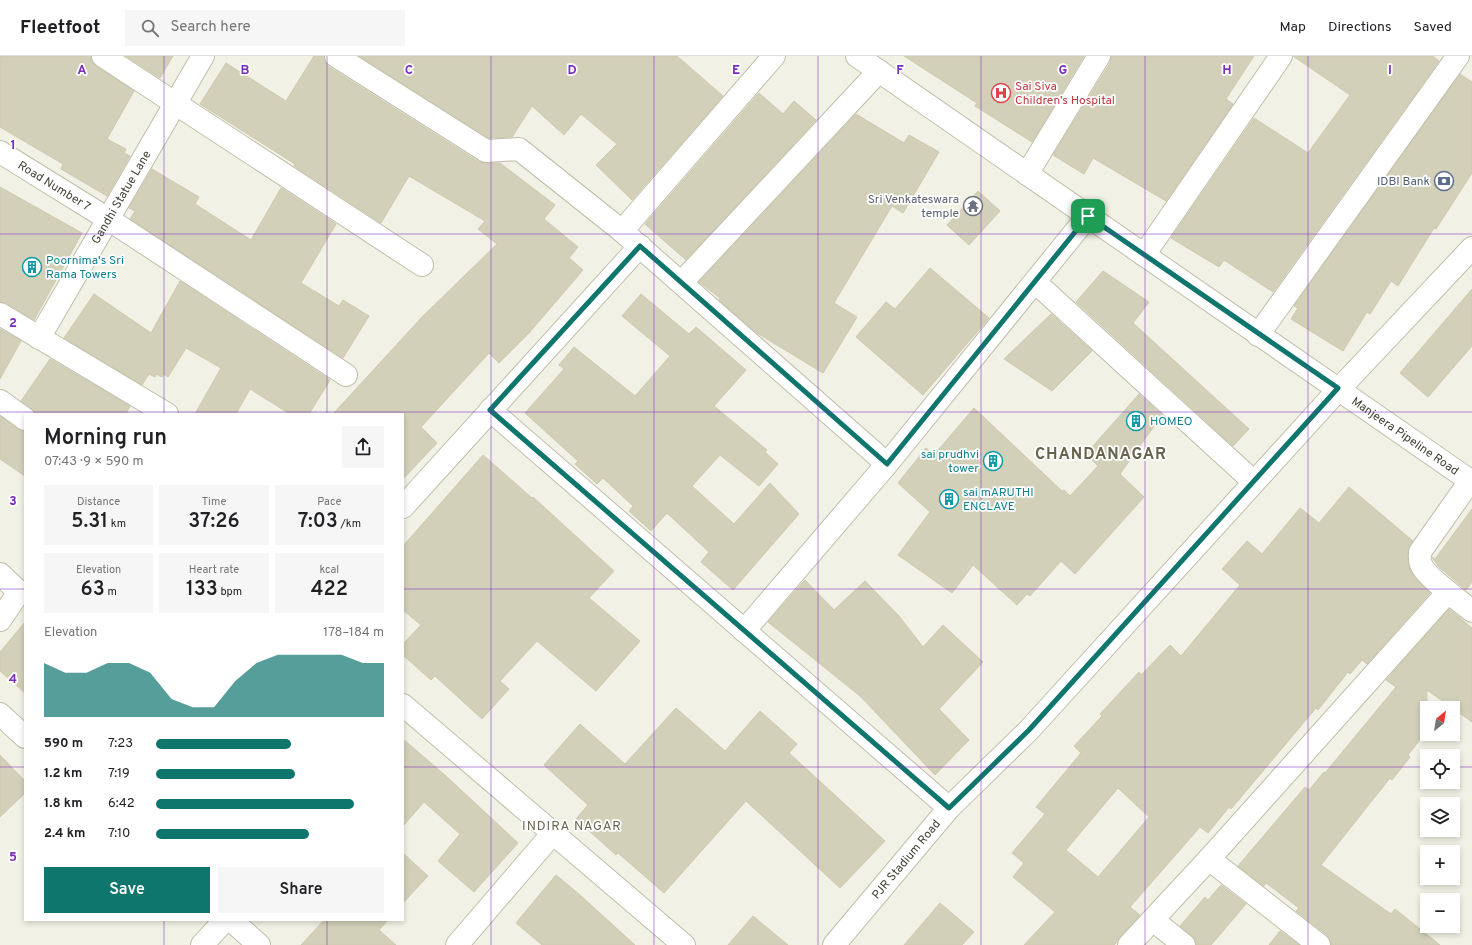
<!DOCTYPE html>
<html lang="en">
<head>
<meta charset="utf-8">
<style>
  :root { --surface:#fff; --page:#f6f6f6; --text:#202124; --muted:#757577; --line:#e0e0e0; --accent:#0f766e }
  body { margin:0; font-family:Overpass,sans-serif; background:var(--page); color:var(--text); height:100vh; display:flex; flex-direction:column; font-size:15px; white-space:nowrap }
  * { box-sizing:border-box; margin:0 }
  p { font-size:13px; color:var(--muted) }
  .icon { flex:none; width:22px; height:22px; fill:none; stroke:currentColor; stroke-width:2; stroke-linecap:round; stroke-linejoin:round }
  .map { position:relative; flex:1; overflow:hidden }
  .drawer { position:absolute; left:24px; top:357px; width:380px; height:508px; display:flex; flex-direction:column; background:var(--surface); border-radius:0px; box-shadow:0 2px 6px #0003 }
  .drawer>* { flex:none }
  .needle { width:26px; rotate:30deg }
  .controls { position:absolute; left:1420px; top:645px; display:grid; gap:8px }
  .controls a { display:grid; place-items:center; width:40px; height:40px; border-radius:0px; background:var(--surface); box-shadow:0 2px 6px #0003; font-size:20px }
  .pin { position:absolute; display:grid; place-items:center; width:34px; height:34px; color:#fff; margin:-17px; border-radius:8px; box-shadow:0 2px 6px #0006 }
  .round { display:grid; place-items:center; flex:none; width:42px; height:42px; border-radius:0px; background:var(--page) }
  .head { display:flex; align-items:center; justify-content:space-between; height:68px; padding:0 20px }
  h1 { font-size:22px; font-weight:600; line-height:30px }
  .stats { display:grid; grid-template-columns:repeat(3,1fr); gap:6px; height:68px; padding:4px 20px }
  .stats div { display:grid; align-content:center; border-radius:0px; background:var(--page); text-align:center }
  .stats b { font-size:20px; font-weight:600 }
  .stats small { font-size:11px; font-weight:400 }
  .stats p { font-size:11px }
  .chart { height:112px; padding:8px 20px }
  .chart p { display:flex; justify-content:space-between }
  .chart svg { width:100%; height:72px; margin-top:4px; fill:var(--accent); opacity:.7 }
  .action { display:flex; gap:8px; margin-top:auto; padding:8px 20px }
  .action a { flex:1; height:46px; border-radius:0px; background:var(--accent); color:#fff; font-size:16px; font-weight:600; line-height:46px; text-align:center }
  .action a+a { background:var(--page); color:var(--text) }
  ul { padding:0 20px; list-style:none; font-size:13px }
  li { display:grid; grid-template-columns:64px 48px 1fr; align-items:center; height:30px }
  li i { height:10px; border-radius:5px; background:var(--accent) }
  header { display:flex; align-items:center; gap:24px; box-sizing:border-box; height:56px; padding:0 20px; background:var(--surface); border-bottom:1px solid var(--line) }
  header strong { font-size:19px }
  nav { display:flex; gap:22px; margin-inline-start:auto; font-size:14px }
  .search { width:280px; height:36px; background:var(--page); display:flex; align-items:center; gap:10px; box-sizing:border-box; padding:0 14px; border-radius:0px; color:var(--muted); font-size:15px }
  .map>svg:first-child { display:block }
  .building { fill:#d3d0ba; stroke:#cec9ae; fill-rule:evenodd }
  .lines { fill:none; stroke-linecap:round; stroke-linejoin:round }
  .minor-casing { stroke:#c0beaa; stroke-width:24 }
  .minor { stroke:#fff; stroke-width:22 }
  .route-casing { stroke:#fff; stroke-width:8 }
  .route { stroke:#0f766e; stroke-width:5 }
  .grid { fill:none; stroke:#7b2cbf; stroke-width:1; stroke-opacity:0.55 }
  .labels { text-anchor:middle; stroke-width:3.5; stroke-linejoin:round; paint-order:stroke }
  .health-label { font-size:12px; fill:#be3a42; stroke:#fff; text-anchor:start }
  .service-label { font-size:12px; fill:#4e5e75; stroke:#fff; text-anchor:end }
  .street-label { font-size:12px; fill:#444235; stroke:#fff }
  .worship-label { font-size:12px; fill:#5b616d; stroke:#fff; text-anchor:end }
  .culture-label { font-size:12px; fill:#0d838f; stroke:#fff; text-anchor:start }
  .neighbourhood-label { font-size:13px; letter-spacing:1px; fill:#67634c; stroke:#fff }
  .district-label { font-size:16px; font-weight:bold; letter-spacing:1px; fill:#67634c; stroke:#fff }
  .grid-label { font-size:13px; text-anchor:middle; font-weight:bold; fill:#7b2cbf; stroke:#fff; stroke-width:3.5; stroke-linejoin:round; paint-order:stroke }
</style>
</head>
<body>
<header>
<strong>Fleetfoot</strong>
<div class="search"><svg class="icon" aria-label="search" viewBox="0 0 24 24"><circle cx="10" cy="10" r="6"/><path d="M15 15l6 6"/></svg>Search here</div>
<nav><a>Map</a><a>Directions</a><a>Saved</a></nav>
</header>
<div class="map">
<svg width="1472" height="889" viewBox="0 0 1472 889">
  <rect width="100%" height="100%" fill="#f2f1e5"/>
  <path class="building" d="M 0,0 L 91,0 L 92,6 L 96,10 L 134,35 L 107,83 L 126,93 L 124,97 L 130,100 L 107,140 L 61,113 L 63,108 L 0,71 Z
    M 126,0 L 173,0 L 160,22 Z
    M 314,0 L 324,0 L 325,6 L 329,11 L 479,106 L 487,107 L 500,107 L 555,149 L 544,163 L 578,191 L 569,202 L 583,214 L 529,277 L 499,307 L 489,297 L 421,371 L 437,387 L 403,423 L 403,358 L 333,358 L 422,261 L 497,188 L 478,173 L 485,165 L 409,120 L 381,167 L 294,110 L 295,108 L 200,48 L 226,7 L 286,45 Z
    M 359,0 L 677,0 L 723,40 L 632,144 L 596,109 L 617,88 L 581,58 L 564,79 L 532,50 L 512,81 L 489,82 Z
    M 904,0 L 1084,0 L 1032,86 L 975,50 L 977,47 Z
    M 1111,0 L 1254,0 L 1226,43 L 1233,48 L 1166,145 L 1093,102 L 1084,118 L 1053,99 L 1110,7 Z
    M 1293,0 L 1433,0 L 1439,5 L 1273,236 L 1224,204 L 1219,211 L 1171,182 L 1254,62 L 1308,97 L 1350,39 Z
    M 1460,18 L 1472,26 L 1472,117 L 1436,173 L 1434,172 L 1398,230 L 1391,225 L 1370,258 L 1367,256 L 1343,295 L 1291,263 L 1298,252 L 1294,250 Z
    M 759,37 L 783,58 L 794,45 L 816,64 L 686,204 L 645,168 Z
    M 856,58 L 904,87 L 909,79 L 939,96 L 903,157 L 892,150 L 834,247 L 857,261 L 823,317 L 757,277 L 719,244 L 720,242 L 699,226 Z
    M 152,113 L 199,141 L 195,148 L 251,184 L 281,132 L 336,168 L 301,227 L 339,250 L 343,244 L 369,260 L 343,302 L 130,163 L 135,155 L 129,152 Z
    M 0,131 L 82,177 L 34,264 L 6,247 L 0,246 Z
    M 978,135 L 1000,155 L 969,189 L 947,169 Z
    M 930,212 L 989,262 L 923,339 L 856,281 L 886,246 L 895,253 Z
    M 1103,215 L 1149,246 L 1133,267 L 1249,373 L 1233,390 L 1076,246 Z
    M 180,225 L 330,324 L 309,358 L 290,358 L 250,333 L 236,358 L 195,358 L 221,312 L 186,292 L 168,321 L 164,318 L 162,321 L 156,318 L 155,321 L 149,318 L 142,329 L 64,282 L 94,238 L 151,277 Z
    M 1472,233 L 1472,290 L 1428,341 L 1400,317 Z
    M 641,238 L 689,278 L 696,271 L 746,314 L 714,350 L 767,394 L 765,396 L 778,408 L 759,430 L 720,399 L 692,430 L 734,468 L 770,427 L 799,458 L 733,534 L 701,506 L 709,496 L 667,457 L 651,475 L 629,455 L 633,450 L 603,422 L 597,428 L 575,408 L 578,405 L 525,357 L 564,313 L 559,309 L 574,291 L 635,340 L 670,300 L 622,260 Z
    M 1051,258 L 1092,295 L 1052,335 L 1004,303 Z
    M 0,273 L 21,285 L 0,323 Z
    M 50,303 L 130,350 L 126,358 L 36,358 L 21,345 Z
    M 1139,338 L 1162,359 L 1120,418 L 1144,441 L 1075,518 L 1061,505 L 1030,540 L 1027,538 L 1017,549 L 973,509 L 952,537 L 898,499 L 930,456 L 898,427 L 926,392 L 934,399 L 974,352 L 1062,435 L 1064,434 L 1070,440 L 1098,410 L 1086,398 Z
    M 0,360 L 18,373 L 25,375 L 25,420 L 0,403 Z
    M 483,399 L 532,442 L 533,441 L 614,515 L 589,542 L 640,585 L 596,635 L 537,585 L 500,625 L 509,633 L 482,663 L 435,620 L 431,624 L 403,599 L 403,588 L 421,569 L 403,554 L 403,490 Z
    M 1349,431 L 1413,485 L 1408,496 L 1409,511 L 1414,521 L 1430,537 L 1367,608 L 1362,604 L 1350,618 L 1348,616 L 1318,654 L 1316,652 L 1231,753 L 1229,751 L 1208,777 L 1200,771 L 1130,851 L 1140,859 L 1114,889 L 1024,889 L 1055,856 L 1013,821 L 1024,807 L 1012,797 L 1045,758 L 1036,751 L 1081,697 L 1074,690 L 1102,660 L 1100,658 L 1139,616 L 1141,619 L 1170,589 L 1181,600 L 1240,529 L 1222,513 L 1247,485 L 1262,498 L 1300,452 L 1319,467 ZM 1118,732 L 1149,761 L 1098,821 L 1066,794 Z
    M 1472,453 L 1472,526 L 1466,534 L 1438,510 L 1432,501 L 1435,503 Z
    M 805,524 L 834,554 L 865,525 L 899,560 L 923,591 L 943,569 L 983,606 L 939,653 L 969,684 L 935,719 L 860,640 L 768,566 Z
    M 1449,553 L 1472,572 L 1472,666 L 1427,634 L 1427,675 L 1408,699 L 1410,701 L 1392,724 L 1390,722 L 1321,809 L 1391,858 L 1395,853 L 1440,889 L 1331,889 L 1327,879 L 1296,855 L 1299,852 L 1266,827 L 1264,830 L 1238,810 L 1305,731 L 1309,734 L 1324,716 L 1325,717 L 1396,631 L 1386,624 Z
    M 25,566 L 25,637 L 0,615 L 0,596 Z
    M 676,652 L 725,695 L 760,655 L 797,688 L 789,697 L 885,785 L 840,832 L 746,745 L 664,837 L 618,797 L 616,799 L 576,763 L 588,749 L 544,709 L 580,668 L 625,708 Z
    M 403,683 L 446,720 L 518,787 L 474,836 L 438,805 L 460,778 L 424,746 L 403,770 Z
    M 0,699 L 25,725 L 25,737 L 0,761 Z
    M 403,797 L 428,820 L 403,847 Z
    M 556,819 L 580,839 L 635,889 L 542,889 L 516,867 Z
    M 1221,829 L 1246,848 L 1211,889 L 1197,889 L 1192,880 L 1180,870 L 1205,841 L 1208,844 Z
    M 940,847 L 974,876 L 962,889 L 904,889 Z
    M 753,860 L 788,889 L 728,889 Z
    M 324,864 L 388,864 L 379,874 L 396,889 L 301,889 Z
    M 1280,875 L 1299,889 L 1269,889 Z"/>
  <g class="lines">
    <g class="minor-casing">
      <g id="minor">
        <path d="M 103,0 L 422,209"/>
        <path d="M 336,0 L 486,95 L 519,93 L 622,175 L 887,408"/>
        <path id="s1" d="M 857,0 L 1472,426"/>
        <path id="s2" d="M 0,96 L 108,163 L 346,319"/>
        <path d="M 1027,118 L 1099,0"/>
        <path d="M 622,175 L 774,0"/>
        <path d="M 1144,199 L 1281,0"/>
        <path d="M 682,226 L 879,15"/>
        <path d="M 1035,226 L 1254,426"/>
        <path d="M 0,258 L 167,358"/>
        <path d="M 1258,279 L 1458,0"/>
        <path id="s3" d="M 39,282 L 203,0"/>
        <path d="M 0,345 L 25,363"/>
        <path d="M 490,354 L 949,752"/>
        <path d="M 1470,425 L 1420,496 C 1420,500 1419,504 1421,508 C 1424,519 1462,547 1472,555"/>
        <path d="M 403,451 L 640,190"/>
        <path d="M 0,518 L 19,536 L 0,564"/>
        <path d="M 744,575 L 887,408 L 1088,160"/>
        <path d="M 403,649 L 684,889"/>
        <path d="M 0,658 L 25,681"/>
        <path d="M 1209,803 L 1319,889"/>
        <path d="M 231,864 L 259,889"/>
        <path d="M 1153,864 L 1184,889"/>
        <path d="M 202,889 L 225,864"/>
        <path d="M 457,889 L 553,777"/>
        <path id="s4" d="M 834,889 L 949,752 L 1029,674 L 1339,333 L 1472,192"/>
        <path d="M 1129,889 L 1209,803 L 1448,536"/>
      </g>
    </g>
    <use href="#minor" class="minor"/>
  </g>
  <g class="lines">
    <g class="route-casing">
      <path id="route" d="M 1088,160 L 1338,332 L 1029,674 L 949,752 L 490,354 L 640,190 L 887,408 Z"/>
    </g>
    <use href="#route" class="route"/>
  </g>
  <path class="grid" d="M 164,0 L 164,358M 327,0 L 327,358M 491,0 L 491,889M 654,0 L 654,889M 818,0 L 818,889M 981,0 L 981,889M 1145,0 L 1145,889M 1308,0 L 1308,889M 0,178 L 1472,178M 0,356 L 1472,356M 0,533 L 25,533M 403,533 L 1472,533M 0,711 L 25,711M 403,711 L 1427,711M 1453,711 L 1472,711M 164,864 L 164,889M 327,864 L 327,889"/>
  <defs>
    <g id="hospital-ring" transform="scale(1)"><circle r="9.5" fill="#fff" stroke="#e0444e" stroke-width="1.5"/><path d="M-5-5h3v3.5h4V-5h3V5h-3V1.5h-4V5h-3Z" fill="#e0444e"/></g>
    <g id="bank-ring" transform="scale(1)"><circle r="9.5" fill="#fff" stroke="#5c6f8a" stroke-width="1.5"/><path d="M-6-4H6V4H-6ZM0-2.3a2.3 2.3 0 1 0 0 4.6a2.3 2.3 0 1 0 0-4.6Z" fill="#5c6f8a"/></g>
    <g id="temple-ring" transform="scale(1)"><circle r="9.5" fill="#fff" stroke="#6b7280" stroke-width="1.5"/><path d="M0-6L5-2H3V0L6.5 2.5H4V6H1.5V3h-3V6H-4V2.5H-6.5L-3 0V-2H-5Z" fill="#6b7280"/></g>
    <g id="building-ring" transform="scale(1)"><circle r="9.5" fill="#fff" stroke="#0f9aa8" stroke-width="1.5"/><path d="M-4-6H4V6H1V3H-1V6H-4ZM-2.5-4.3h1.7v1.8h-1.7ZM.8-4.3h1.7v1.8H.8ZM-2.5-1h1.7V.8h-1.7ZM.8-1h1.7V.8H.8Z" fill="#0f9aa8"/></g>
  </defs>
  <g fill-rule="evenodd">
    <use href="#hospital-ring" x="1001" y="37"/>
    <use href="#bank-ring" x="1444" y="125"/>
    <use href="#temple-ring" x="973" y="150"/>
    <use href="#building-ring" x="32" y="211"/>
    <use href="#building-ring" x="1136" y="365"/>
    <use href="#building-ring" x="993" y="405"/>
    <use href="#building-ring" x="949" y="443"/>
  </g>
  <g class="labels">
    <g class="health-label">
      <text x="1015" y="34">Sai Siva<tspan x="1015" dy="14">Children’s Hospital</tspan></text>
    </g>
    <g class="service-label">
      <text x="1430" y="129">IDBI Bank</text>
    </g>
    <g class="street-label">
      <text dy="4" stroke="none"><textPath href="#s2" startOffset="64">Road Number 7</textPath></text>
      <text dy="4" stroke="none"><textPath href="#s3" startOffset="163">Gandhi Statue Lane</textPath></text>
      <text dy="4" stroke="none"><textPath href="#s1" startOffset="667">Manjeera Pipeline Road</textPath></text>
      <text dy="4" stroke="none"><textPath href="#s4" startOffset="112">PJR Stadium Road</textPath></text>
    </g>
    <g class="worship-label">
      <text x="959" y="147">Sri Venkateswara<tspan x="959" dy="14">temple</tspan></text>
    </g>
    <g class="culture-label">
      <text x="46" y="208">Poornima's Sri<tspan x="46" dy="14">Rama Towers</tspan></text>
      <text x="1150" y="369">HOMEO</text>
      <text x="979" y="402" text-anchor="end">sai prudhvi<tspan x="979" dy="14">tower</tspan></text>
      <text x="963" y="440">sai mARUTHI<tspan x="963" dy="14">ENCLAVE</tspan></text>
    </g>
    <g class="neighbourhood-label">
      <text x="572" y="774">INDIRA NAGAR</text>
    </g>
    <g class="district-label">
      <text x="1101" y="403">CHANDANAGAR</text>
    </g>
  </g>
  <g class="grid-label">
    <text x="82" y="18">A</text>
    <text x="245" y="18">B</text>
    <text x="409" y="18">C</text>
    <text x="572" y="18">D</text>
    <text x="736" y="18">E</text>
    <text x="900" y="18">F</text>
    <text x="1063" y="18">G</text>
    <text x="1227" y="18">H</text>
    <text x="1390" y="18">I</text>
    <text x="13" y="93">1</text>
    <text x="13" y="271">2</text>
    <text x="13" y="449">3</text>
    <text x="13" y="627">4</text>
    <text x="13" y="805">5</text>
  </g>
</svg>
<div class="controls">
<a><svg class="needle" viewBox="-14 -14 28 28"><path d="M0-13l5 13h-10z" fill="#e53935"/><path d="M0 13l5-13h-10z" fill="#757577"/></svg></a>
<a><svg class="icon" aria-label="locate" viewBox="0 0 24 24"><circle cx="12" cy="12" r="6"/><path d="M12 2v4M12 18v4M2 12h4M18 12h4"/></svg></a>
<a><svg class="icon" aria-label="layers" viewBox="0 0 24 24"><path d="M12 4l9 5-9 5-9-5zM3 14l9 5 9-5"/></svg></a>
<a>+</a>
<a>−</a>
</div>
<div class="pin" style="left:1088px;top:160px;background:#1e9e55"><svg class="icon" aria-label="arrive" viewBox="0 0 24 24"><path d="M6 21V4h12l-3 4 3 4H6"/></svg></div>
<section class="drawer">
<div class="head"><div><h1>Morning run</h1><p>07:43 · 9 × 590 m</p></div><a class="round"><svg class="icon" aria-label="share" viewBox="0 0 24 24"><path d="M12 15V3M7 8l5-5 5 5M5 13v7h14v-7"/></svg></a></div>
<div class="stats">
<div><p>Distance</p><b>5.31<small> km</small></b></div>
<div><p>Time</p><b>37:26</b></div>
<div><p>Pace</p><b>7:03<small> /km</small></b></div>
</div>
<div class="stats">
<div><p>Elevation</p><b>63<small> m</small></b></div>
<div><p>Heart rate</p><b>133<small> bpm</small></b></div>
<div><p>kcal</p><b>422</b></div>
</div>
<div class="chart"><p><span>Elevation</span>178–184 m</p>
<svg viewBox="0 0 160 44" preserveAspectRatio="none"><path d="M0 44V11L10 17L20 17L30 11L40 11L50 17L60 33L70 38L80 38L90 22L100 11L110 6L120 6L130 6L140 6L150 11L160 11V44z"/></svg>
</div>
<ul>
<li><b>590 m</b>7:23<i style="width:59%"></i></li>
<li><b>1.2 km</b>7:19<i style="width:61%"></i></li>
<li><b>1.8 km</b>6:42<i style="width:87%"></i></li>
<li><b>2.4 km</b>7:10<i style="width:67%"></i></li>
</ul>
<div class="action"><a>Save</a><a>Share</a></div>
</section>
</div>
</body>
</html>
